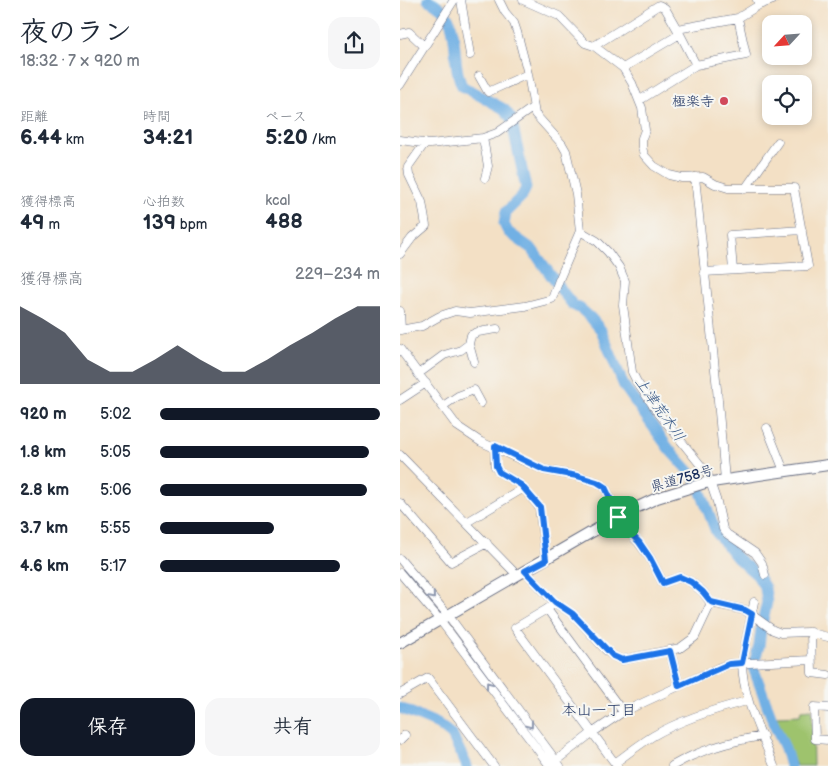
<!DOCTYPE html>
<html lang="ja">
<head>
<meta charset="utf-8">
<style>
  :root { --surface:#fff; --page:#f6f6f7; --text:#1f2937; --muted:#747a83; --accent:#111827 }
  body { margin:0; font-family:"Balsamiq Sans","Klee One",sans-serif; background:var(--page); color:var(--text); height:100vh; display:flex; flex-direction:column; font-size:19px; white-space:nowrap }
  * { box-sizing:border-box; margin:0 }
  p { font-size:16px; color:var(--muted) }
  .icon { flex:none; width:28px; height:28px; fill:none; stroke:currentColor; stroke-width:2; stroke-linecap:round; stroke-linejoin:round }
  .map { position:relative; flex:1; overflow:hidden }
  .drawer { display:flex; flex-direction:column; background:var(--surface); width:400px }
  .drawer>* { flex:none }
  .needle { width:32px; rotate:244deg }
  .fabs { position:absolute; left:362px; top:15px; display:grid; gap:10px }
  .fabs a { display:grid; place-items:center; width:50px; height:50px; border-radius:10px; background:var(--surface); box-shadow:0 2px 8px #0003; font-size:25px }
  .pin { position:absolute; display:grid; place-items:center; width:42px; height:42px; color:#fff; margin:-21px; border-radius:10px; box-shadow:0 2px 8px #0006 }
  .round { display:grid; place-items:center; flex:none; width:52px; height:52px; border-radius:15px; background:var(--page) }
  .headline { display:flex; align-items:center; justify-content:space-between; height:85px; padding:0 20px }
  h1 { font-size:28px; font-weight:600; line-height:38px }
  .metrics { display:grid; grid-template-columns:repeat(3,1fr); gap:8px; height:85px; padding:5px 20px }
  .metrics div { display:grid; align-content:center }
  .metrics b { font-size:21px; font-weight:600 }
  .metrics small { font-size:14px; font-weight:400 }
  .metrics p { font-size:14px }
  .chart { height:140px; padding:10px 20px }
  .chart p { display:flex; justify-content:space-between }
  .chart svg { width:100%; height:90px; margin-top:5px; fill:var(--accent); opacity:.7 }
  .action { display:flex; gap:10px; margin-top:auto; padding:10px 20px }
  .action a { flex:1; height:58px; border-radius:15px; background:var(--accent); color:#fff; font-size:20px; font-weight:600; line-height:58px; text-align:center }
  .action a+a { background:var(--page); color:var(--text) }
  ul { padding:0 20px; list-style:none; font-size:16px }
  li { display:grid; grid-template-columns:80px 60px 1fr; align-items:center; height:38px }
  li i { height:12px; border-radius:6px; background:var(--accent) }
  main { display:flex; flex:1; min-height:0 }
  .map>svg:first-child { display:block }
  .green { fill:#9ec36d; stroke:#5c7966 }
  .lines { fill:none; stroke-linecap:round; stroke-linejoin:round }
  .river { stroke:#71b0e4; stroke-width:11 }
  .minor-casing { stroke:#676d82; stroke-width:9 }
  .major-casing { stroke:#676d82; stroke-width:12 }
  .minor { stroke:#fff; stroke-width:8 }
  .major { stroke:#fff; stroke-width:10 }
  .oneway { stroke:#8d97ae }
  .route-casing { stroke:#fff; stroke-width:10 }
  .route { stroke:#1a73e8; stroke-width:6 }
  .poi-dot { fill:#d1495b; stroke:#f6f6f2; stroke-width:2 }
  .labels { text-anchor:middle; stroke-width:4; stroke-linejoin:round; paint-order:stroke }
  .poi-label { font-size:14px; fill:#1b2f5e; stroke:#f6f6f2; text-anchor:end }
  .street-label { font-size:14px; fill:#1b2f5e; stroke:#f6f6f2 }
  .water-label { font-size:15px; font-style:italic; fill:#355686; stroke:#f6f6f2 }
  .neighbourhood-label { font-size:15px; fill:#1b2f5e; stroke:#f6f6f2 }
</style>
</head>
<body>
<main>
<section class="drawer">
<div class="headline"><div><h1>夜のラン</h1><p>18:32 · 7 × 920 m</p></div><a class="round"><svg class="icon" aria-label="share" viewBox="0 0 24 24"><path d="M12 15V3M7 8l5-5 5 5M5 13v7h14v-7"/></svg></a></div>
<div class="metrics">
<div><p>距離</p><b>6.44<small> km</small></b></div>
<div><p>時間</p><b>34:21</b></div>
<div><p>ペース</p><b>5:20<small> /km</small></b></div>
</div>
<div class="metrics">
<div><p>獲得標高</p><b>49<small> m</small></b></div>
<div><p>心拍数</p><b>139<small> bpm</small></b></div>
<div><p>kcal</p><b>488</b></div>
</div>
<div class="chart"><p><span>獲得標高</span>229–234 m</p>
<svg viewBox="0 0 160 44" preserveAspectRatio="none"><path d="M0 44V6L10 12L20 19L30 32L40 38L50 38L60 32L70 25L80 32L90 38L100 38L110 32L120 25L130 19L140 12L150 6L160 6V44z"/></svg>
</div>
<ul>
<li><b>920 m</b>5:02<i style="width:100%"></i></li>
<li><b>1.8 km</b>5:05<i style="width:95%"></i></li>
<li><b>2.8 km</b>5:06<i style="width:94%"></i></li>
<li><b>3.7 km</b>5:55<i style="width:52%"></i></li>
<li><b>4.6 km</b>5:17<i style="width:82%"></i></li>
</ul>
<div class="action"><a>保存</a><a>共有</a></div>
</section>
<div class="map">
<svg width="428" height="766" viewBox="0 0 428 766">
  <rect width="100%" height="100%" fill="#f6f6f2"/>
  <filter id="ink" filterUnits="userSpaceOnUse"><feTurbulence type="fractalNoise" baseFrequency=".02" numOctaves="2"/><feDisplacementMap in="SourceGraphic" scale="10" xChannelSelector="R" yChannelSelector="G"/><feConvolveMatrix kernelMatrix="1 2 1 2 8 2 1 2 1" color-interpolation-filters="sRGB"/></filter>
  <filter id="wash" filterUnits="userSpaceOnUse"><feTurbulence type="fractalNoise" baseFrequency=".0096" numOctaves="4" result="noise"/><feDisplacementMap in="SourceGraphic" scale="20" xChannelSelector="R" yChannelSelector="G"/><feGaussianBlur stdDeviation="1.12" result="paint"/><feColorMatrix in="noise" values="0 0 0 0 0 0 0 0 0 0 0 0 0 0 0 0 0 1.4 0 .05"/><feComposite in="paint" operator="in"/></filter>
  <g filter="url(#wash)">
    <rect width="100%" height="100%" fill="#f3e0c5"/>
    <path class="green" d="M 412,709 L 413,766 L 396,766 L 376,716 L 400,715 L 401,710 Z"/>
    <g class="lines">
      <path class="river" d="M 28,0 C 66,16 48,57 62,86 L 104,109 L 111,118 L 126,188 L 122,196 L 106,212 L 104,224 L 108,232 L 132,249 L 165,295 L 173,305 L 181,309 L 191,318 L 201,330 L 224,386 L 269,449 L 296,479 L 316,532 L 337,558 L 357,575 L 365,588 L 367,602 L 361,629 L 359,646 L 353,667 L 375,727 L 385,748 L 390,766
        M 0,708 L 38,724 L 52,735 L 67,766"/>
    </g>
  </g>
  <g filter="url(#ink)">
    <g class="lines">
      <g class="minor-casing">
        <path id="minor" d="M 61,0 L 70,55
          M 123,0 L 159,16 L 185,43 L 194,46 L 223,68 L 232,83 L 242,108 L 245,130 L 242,138 L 242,147 L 244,155 L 254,166 L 269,175 L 282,178 L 303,177 L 315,184 L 328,188 L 394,188 L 408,266 L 304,272
          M 357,0 L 359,5 L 373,0
          M 0,34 L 9,32 L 24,46
          M 280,34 L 296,65
          M 194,46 L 259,5 L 265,8 L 277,29 L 338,18 L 359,5
          M 223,68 L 280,34 L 277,29
          M 79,76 L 88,92 L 128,74
          M 0,85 L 54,0
          M 240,100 L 296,65 L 346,55 L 338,18
          M 83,138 L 88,166 L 85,178
          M 0,140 L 30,144 L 83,138 L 97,133 L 132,108
          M 295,177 L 317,389 L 325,480
          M 345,189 L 378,142
          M 180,231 L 197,241 L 208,252 L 219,267 L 225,281 L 223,305 L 232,372 L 237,382 L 256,410 L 307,473 L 317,502 L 323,529 L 327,534 L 355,553 L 362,563 L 365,575
          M 0,254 L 12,238 L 26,226 L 22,202 L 9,175 L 8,167 L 25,143
          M 333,270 L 330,235 L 402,230
          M 0,311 L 1,330
          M 0,330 L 22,326 L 40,316 L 55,311 L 70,313 L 125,306 L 152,299 L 159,280 L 180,231 L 176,194 L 166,151 L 162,144 L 135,114 L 128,74 L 117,32 L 114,23 L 105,12 L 99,0
          M 69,344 L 71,335 L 78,332 L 97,329
          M 0,349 L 57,426 L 81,442 L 144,470 L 177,476 L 197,482 L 205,487 L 223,526 L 239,543 L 250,558 L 263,583 L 280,577 L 291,582 L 303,592 L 311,603 L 345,610 L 373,630 L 381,633 L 408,632 L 428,637
          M 18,374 L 44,355 L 61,350 L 69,344 L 74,362
          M 0,400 L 26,383
          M 43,406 L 58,396 L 74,390 L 81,403
          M 367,428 L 384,471
          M 95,446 L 95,466 L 99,472 L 121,485 L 139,507 L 146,560
          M 0,455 L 117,575
          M 0,503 L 51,562 L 87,543
          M 67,522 L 124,488
          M 0,559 L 48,615 L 160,766
          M 125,571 L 155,603 L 173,614 L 205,649 L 213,656 L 222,660 L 280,648 L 295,637 L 311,603
          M 0,573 L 40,620 L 150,766
          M 354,602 L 342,663 C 343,700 361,732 374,766
          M 155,603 L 147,609 L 115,628 L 217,766
          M 147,609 L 223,712
          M 411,632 L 412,673 L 428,675
          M 270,651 L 279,686
          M 0,694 L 28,678 L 94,766
          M 428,708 L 414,707 L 415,739 L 428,740
          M 0,740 L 5,735
          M 215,763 C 227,754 240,744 253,736 C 282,719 315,709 347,701
          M 149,766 L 192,733 L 223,712 L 318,668 L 329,664 L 411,660
          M 272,766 C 301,749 330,741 363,736"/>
      </g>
      <g class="major-casing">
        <path id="major" d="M 0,643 L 223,514 L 257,498 L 305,483 L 428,465"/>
      </g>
      <use href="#minor" class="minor"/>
      <use href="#major" class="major"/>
    </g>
    <defs><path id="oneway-chevron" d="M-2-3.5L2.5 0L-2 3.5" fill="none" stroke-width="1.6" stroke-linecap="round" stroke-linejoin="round" transform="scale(1.25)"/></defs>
    <g class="oneway">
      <use href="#oneway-chevron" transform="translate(32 596) rotate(50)"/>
      <use href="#oneway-chevron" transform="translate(89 685) rotate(-127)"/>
      <use href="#oneway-chevron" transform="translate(130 725) rotate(53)"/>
    </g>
  </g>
  <g class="lines" filter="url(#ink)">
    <g class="route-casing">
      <path id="route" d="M 95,446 L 144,470 L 177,476 L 197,482 L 205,487 L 223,526 L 239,542 L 250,558 L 263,583 L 280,577 L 291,582 L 303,592 L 311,602 L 345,610 L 352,614 L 342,663 L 329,664 L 279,686 L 270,651 L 222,660 L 213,656 L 173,614 L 155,602 L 125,571 L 146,560 L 140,507 L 121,485 L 99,472 L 96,466 Z"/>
    </g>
    <use href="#route" class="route"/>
  </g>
  <circle class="poi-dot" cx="324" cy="101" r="5"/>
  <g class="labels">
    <g class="poi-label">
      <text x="314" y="106">極楽寺</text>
    </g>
    <g class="street-label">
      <text transform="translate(282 478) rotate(-16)" y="5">県道758号</text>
    </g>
    <g class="water-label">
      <text transform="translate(260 409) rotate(55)" y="5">上津荒木川</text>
    </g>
    <g class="neighbourhood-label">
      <text x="199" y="715">本山一丁目</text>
    </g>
  </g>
</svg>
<div class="fabs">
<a><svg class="needle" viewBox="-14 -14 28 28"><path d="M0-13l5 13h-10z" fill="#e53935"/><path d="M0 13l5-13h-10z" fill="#747a83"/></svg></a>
<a><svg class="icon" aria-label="locate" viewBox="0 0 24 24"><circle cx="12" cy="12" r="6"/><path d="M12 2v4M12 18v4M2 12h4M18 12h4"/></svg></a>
</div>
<div class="pin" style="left:218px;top:517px;background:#1e9e55"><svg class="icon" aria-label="arrive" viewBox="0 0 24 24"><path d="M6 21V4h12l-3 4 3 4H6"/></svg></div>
</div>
</main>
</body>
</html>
